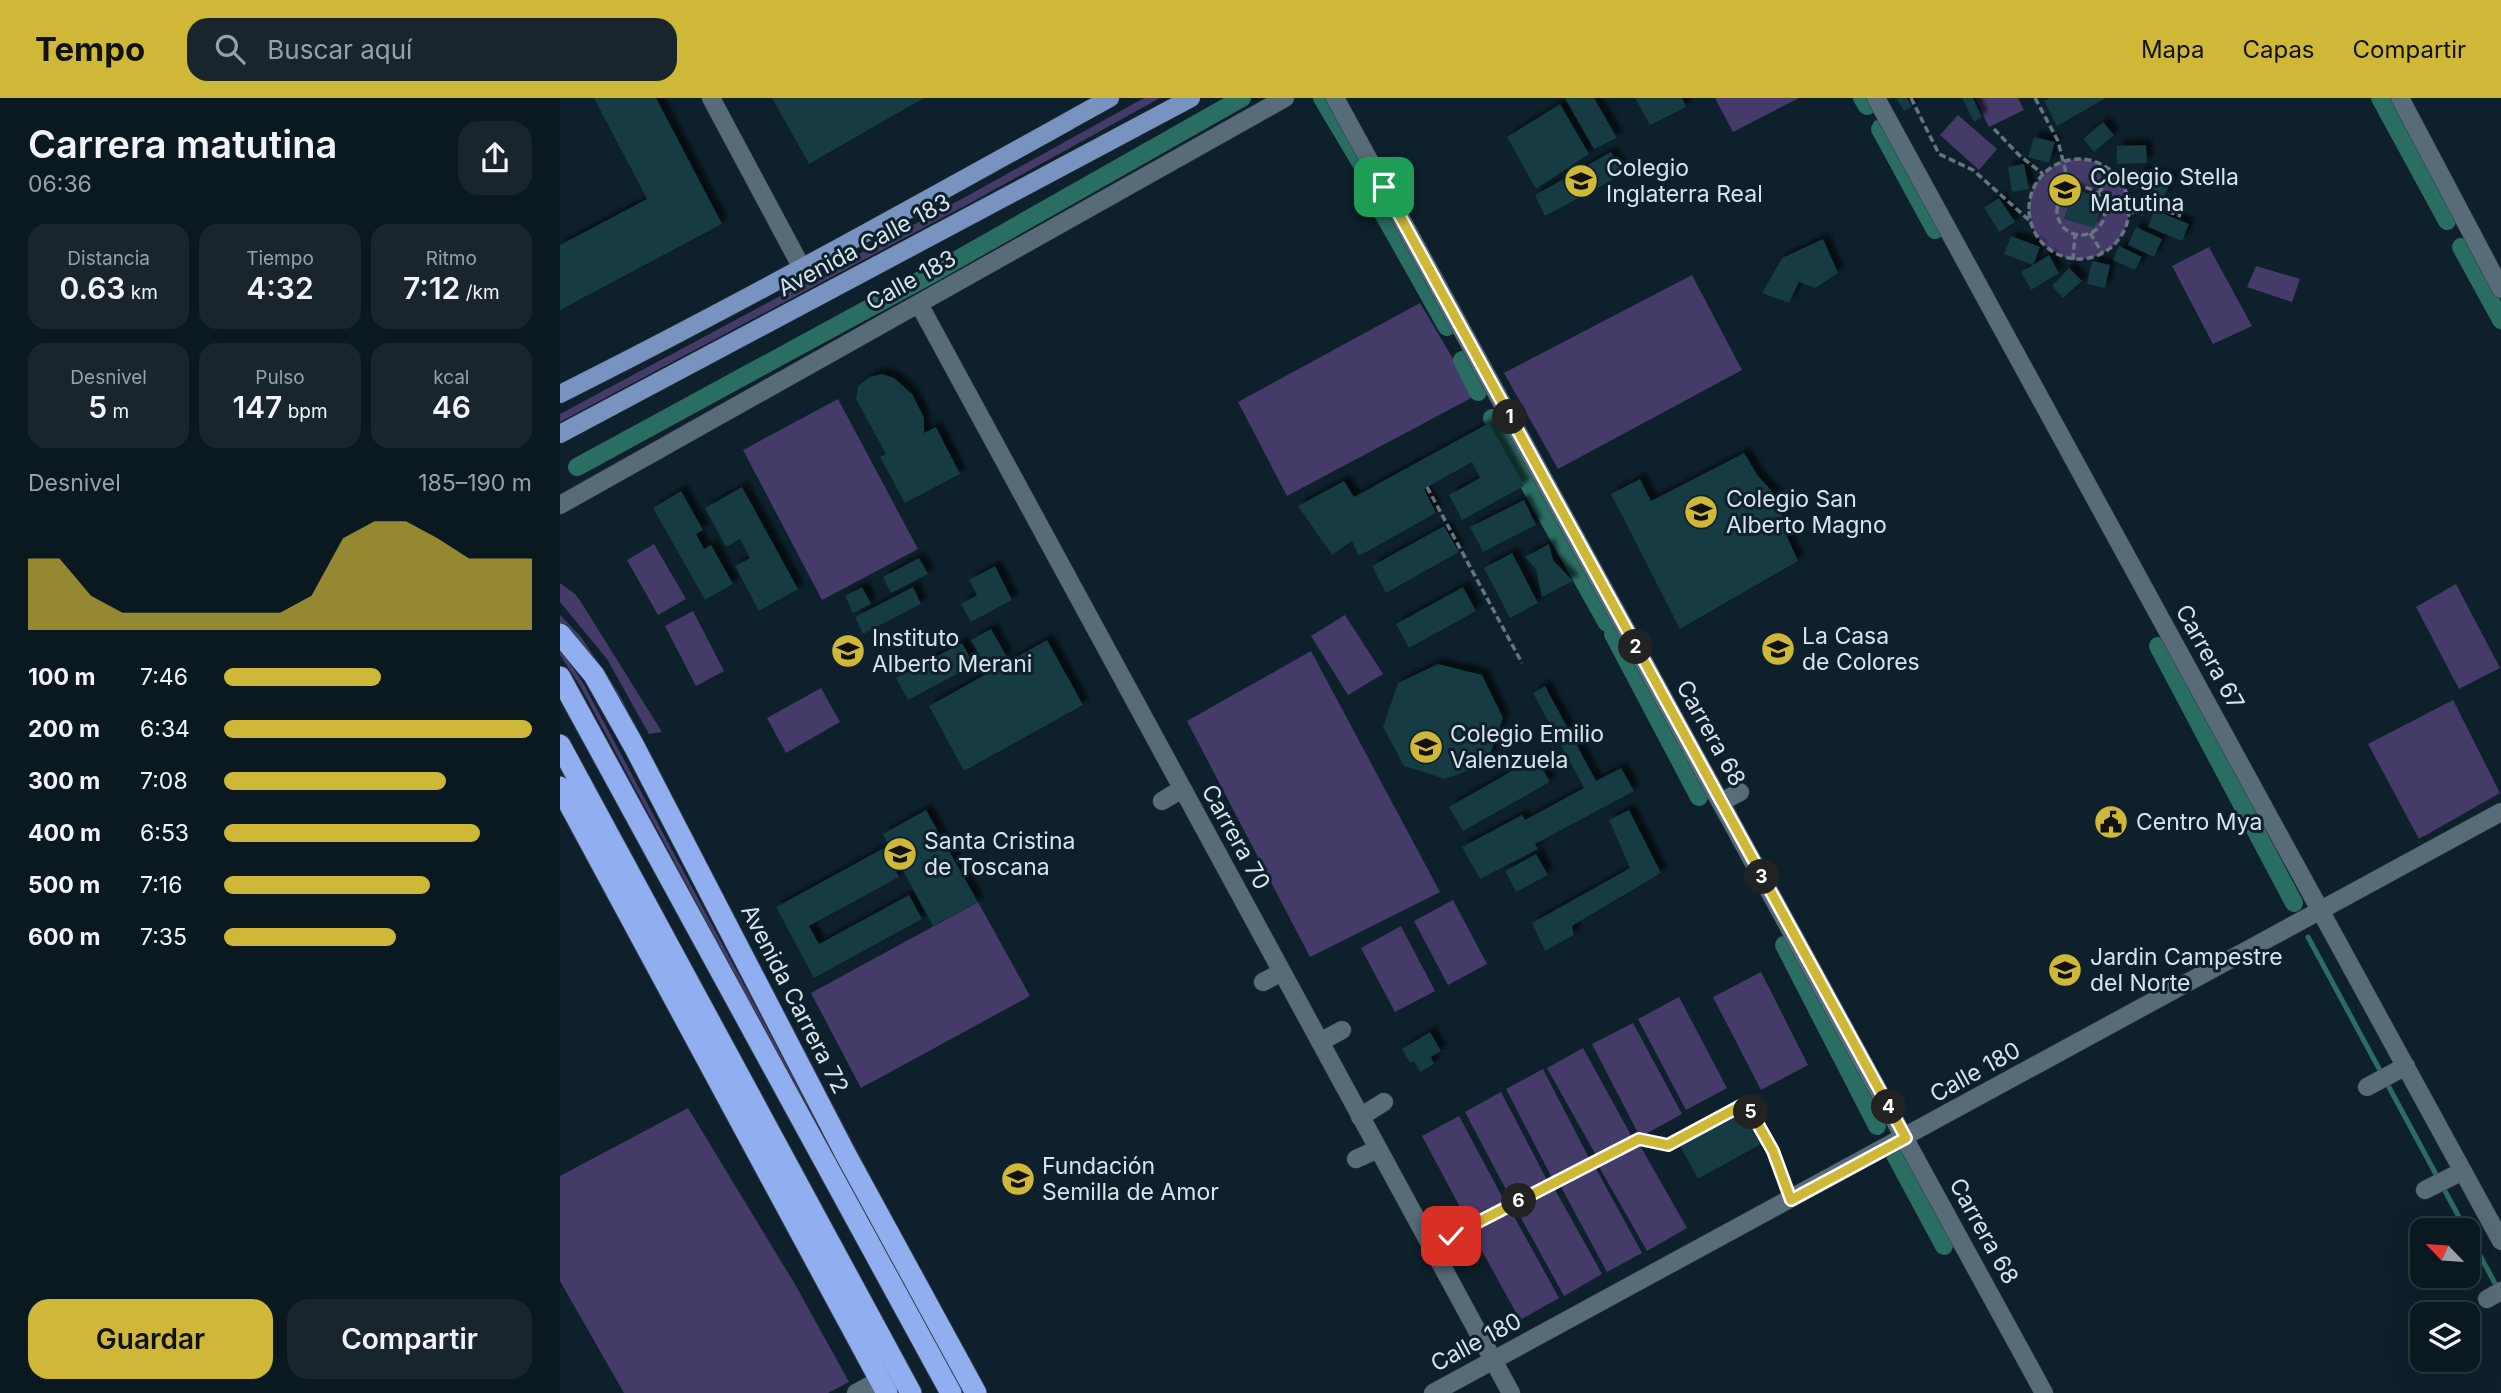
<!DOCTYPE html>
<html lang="es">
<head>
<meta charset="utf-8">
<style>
  :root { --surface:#0a1820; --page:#18252d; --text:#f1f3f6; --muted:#99a0a5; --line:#2a373e; --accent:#cfb837 }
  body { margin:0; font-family:Inter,sans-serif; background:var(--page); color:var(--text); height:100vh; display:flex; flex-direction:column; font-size:26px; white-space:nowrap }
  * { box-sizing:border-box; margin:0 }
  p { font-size:23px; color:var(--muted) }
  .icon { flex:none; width:38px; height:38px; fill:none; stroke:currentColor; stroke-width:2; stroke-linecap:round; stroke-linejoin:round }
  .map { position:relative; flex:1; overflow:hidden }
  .details { display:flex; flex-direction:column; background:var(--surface); width:560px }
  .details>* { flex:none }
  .needle { width:46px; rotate:295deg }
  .controls { position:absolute; left:1850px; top:1120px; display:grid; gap:14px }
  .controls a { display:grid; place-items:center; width:70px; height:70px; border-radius:14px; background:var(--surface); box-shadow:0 7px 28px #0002,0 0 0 2px var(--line); font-size:35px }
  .pin { position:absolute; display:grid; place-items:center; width:60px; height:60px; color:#fff; margin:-30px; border-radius:14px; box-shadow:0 4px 10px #0006 }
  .km { position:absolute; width:35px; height:35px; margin:-18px; border-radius:50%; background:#222; color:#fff; font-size:19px; line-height:35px; text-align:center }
  .round { display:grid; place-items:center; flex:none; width:74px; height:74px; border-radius:21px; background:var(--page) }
  .summary { display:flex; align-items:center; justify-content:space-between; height:119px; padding:0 28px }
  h1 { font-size:38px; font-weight:600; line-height:52px }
  .stats { display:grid; grid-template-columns:repeat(3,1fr); gap:10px; height:119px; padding:7px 28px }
  .stats div { display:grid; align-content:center; border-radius:18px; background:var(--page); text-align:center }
  .stats b { font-size:30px; font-weight:600 }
  .stats small { font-size:19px; font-weight:400 }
  .stats p { font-size:19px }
  .chart { height:196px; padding:14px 28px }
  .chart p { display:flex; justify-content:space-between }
  .chart svg { width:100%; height:126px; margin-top:7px; fill:var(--accent); opacity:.7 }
  .primary-button { display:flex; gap:14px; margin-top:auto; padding:14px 28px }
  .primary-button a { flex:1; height:80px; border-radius:21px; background:var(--accent); color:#111; font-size:28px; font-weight:600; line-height:80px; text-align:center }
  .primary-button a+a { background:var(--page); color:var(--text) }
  ul { padding:0 28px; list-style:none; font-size:23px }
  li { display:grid; grid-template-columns:112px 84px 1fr; align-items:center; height:52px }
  li i { height:18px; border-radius:9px; background:var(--accent) }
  header { display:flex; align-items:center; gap:42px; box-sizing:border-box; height:98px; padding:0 35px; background:var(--accent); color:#111 }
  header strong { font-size:33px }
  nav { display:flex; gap:38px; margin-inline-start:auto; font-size:24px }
  .search { width:490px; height:63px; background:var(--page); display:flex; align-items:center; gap:18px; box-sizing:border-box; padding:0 24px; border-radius:21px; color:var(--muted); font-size:26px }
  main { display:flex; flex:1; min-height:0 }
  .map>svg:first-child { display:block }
  .green { fill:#453b69 }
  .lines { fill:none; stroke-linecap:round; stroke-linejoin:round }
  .stream { stroke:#296d63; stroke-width:5 }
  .canal { stroke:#296d63; stroke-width:18 }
  .building { fill:#123b42; filter:url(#shadow) }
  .minor-casing { stroke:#303943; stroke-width:19 }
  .major-casing { stroke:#303943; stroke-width:19 }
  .highway-casing { stroke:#303943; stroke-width:23 }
  .path { stroke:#65757f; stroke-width:3.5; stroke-dasharray:7 3.5; stroke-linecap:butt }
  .minor { stroke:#576b79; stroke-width:18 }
  .major { stroke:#7993c0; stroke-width:18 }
  .highway { stroke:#90aef0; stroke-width:21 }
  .route-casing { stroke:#fff; stroke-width:14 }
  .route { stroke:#cfb837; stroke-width:9 }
  .labels { text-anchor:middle; stroke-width:6; stroke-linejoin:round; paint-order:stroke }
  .poi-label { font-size:23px; fill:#d8e3eb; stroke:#0d202b; text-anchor:start }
  .street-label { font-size:23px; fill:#d8e3eb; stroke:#0d202b }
</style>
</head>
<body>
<header>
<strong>Tempo</strong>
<div class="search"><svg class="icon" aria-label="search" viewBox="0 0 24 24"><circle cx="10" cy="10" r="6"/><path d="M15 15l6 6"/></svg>Buscar aquí</div>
<nav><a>Mapa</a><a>Capas</a><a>Compartir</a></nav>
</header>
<main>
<section class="details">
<div class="summary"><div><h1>Carrera matutina</h1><p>06:36</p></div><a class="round"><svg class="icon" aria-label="share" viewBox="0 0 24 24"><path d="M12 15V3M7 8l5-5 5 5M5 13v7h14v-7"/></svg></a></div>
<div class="stats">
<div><p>Distancia</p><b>0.63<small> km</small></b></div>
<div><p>Tiempo</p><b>4:32</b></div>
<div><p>Ritmo</p><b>7:12<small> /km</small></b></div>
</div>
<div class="stats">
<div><p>Desnivel</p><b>5<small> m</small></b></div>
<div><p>Pulso</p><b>147<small> bpm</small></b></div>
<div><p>kcal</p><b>46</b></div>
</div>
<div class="chart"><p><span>Desnivel</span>185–190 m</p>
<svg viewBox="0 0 160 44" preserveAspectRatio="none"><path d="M0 44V19L10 19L20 32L30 38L40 38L50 38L60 38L70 38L80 38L90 32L100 12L110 6L120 6L130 12L140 19L150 19L160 19V44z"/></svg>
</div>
<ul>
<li><b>100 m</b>7:46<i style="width:51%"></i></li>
<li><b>200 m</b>6:34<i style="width:100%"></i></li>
<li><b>300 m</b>7:08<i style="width:72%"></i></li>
<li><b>400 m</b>6:53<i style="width:83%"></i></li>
<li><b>500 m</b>7:16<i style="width:67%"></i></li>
<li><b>600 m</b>7:35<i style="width:56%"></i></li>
</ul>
<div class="primary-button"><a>Guardar</a><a>Compartir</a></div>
</section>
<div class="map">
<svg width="1941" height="1295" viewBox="0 0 1941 1295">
  <defs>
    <filter id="shadow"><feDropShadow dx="6" dy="-6" stdDeviation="2" flood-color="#0009"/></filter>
  </defs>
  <rect width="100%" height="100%" fill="#0d202b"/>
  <path class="green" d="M 584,0 L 600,0 L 412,104 L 0,324 L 0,316 L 409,97 Z
    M 1155,0 L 1239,0 L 1173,34 Z
    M 1415,0 L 1458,0 L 1464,12 L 1429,29 Z
    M 1398,17 L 1437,51 L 1419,72 L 1380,37 Z
    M1469 111a50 50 0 1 1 100 0a50 50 0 1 1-100 0Z
    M 1649,149 L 1692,228 L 1653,246 L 1612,168 Z
    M 1696,168 L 1740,181 L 1732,204 L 1687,189 Z
    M 1132,177 L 1182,272 L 998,371 L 944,275 Z
    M 860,205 L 915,298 L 727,398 L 678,304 Z
    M 278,301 L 358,451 L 262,502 L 183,352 Z
    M 94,446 L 126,501 L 98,517 L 67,462 Z
    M 0,485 L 15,496 L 21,504 L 102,634 L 89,636 L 47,561 L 0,504 Z
    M 1896,486 L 1940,570 L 1899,591 L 1856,509 Z
    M 133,513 L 164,573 L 136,588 L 105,528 Z
    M 0,517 L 21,539 L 58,594 L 319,1095 L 314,1098 L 0,528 Z
    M 785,517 L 823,576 L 788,597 L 751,538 Z
    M 0,550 L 23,585 L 300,1104 L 298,1106 L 19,586 L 0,557 Z
    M 751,553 L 880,794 L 750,859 L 627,623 Z
    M 261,590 L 280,624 L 226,655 L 207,620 Z
    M 1893,602 L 1940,695 L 1859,741 L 1808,646 Z
    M 893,802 L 927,866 L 888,887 L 854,823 Z
    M 418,804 L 470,898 L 301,990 L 251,895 Z
    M 841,828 L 875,893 L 835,914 L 801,850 Z
    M 1201,874 L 1248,967 L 1201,992 L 1153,899 Z
    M 1119,899 L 1167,990 L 1126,1012 L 1078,921 Z
    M 1073,925 L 1122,1016 L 1080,1039 L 1032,946 Z
    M 1023,950 L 1072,1039 L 1037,1059 L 987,970 Z
    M 983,971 L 1030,1062 L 993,1082 L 946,991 Z
    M 941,994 L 988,1084 L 952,1103 L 905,1014 Z
    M 128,1010 L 236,1188 L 289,1284 L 268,1295 L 64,1295 L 0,1183 L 0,1078 Z
    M 899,1018 L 946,1106 L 909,1126 L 862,1038 Z
    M 1078,1044 L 1127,1130 L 1087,1153 L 1038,1067 Z
    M 1034,1067 L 1082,1155 L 1047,1174 L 1000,1087 Z
    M 993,1088 L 1042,1176 L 1004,1198 L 955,1109 Z
    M 951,1113 L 999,1200 L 960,1222 L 912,1135 Z"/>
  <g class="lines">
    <path class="stream" d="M 1316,25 L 1320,31
      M 1748,839 L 1906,1132
      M 1908,1135 L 1938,1191"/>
    <path class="canal" d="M 762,0 L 809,79
      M 1302,0 L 1307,8
      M 1820,0 L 1887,123
      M 1320,31 L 1375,132
      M 820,110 L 887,229
      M 1901,149 L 1941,222
      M 902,262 L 918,294
      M 932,320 L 1047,525
      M 17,369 L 370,177 L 682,0
      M 1053,536 L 1139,699
      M 1598,548 L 1734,805
      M 1224,847 L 1317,1028
      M 1335,1057 L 1384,1148"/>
  </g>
  <path class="building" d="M 34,0 L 96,0 L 162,126 L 0,212 L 0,147 L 87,101 Z
    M 212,0 L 364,0 L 249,66 Z
    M 1005,0 L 1034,0 L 1057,40 L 1034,51 Z
    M 1075,0 L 1122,0 L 1126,9 L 1090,27 Z
    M 1336,0 L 1347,0 L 1352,8 L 1344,13 Z
    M 1402,0 L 1413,0 L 1422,19 L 1414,24 Z
    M 1490,0 L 1546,0 L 1497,28 L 1484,3 Z
    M 1000,6 L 1029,56 L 976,91 L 947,39 Z
    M 1543,24 L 1554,37 L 1534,54 L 1523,41 Z
    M 1474,39 L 1495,44 L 1489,65 L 1468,59 Z
    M 1586,47 L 1587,65 L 1557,66 L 1557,48 Z
    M 1051,54 L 1064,76 L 985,118 L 975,97 Z
    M 1464,66 L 1469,91 L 1452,94 L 1448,69 Z
    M 1581,73 L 1612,81 L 1604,99 L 1575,90 Z
    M 1513,91 L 1536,98 L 1541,109 L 1534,130 L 1504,121 Z
    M 1439,100 L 1455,124 L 1439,134 L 1424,109 Z
    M 1594,112 L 1629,126 L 1622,143 L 1588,129 Z
    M 1576,129 L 1602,141 L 1594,159 L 1568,147 Z
    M 1451,138 L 1480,149 L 1473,167 L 1489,157 L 1499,175 L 1471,192 L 1461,174 L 1473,167 L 1444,156 Z
    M 1263,141 L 1278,175 L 1255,190 L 1239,184 L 1229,205 L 1202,195 L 1222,160 Z
    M 1559,148 L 1582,159 L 1575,172 L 1553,162 Z
    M 1532,163 L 1550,167 L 1545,190 L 1527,186 Z
    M 1509,170 L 1522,183 L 1503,200 L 1492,188 Z
    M 322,276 L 334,280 L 352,296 L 364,320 L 364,335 L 376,329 L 400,376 L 345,405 L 320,359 L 326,356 L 296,301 L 298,288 L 303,284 L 309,279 Z
    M 929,325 L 964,388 L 902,422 L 889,397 L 920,380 L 912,364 L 864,391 L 876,415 L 799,458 L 792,443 L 772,457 L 738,408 L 784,383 L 794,399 Z
    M 1184,355 L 1198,378 L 1219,401 L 1225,434 L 1238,463 L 1120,531 L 1051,396 L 1080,381 L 1091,403 Z
    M 182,389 L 238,491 L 199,513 L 175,468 L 190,460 L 180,441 L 166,449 L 145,410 Z
    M 121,393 L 143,432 L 136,436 L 144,451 L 151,447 L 173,486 L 145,502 L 93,410 Z
    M 964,402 L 976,427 L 923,454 L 910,429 Z
    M 884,428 L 899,454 L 826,495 L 812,468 Z
    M 989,446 L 993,462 L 1013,483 L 982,499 L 976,471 L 965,459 Z
    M 952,455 L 978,505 L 950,520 L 924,470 Z
    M 359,460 L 368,476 L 331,495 L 323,479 Z
    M 435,468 L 452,502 L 411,524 L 401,506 L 417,497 L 409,482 Z
    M 302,489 L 311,506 L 293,515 L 285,498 Z
    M 353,489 L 361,506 L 303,536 L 295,519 Z
    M 903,489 L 916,513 L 849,550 L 836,526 Z
    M 431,531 L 447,559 L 427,571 L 411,542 Z
    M 487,542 L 523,607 L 404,673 L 369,608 Z
    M 402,545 L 414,567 L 348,602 L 336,580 Z
    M 878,566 L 922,577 L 943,620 L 927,665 L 885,681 L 844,668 L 823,629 L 838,585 Z
    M 985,588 L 1036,683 L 1061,670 L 1074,693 L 975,746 L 978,751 L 920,781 L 902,749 L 962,717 L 965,722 L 1024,690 L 973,595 Z
    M 976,659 L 990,684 L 903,733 L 889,709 Z
    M 366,712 L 418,804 L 373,828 L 323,736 Z
    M 1069,712 L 1101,775 L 1012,828 L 1014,837 L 985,853 L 972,825 L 1070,770 L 1049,722 Z
    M 324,750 L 339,779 L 249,828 L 259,846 L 349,797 L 362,821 L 254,880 L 216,809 Z
    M 976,756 L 988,777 L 956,794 L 945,773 Z
    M 870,934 L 881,953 L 871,959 L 874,966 L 860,974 L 854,963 L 850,965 L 842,951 Z
    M 1184,1009 L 1203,1045 L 1138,1081 L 1119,1046 Z"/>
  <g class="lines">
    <g class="minor-casing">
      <path id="minor" d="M 151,0 L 242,170
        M 775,0 L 1484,1295
        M 1316,0 L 1941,1143
        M 1840,0 L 1941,191
        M 359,206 L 951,1295
        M 0,407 L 725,0
        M 602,703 L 622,691
        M 1161,704 L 1180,694
        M 703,884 L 722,874
        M 760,944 L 782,932
        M 1807,989 L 1846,968
        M 800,1019 L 824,1004
        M 796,1061 L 818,1051
        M 1865,1092 L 1903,1073
        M 1927,1201 L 1941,1193
        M 296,1295 L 320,1282
        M 873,1295 L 1941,714"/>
    </g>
    <g class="major-casing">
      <path id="major" d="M 0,296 C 186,203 368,101 550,0
        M 0,336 L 631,0"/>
    </g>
    <g class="highway-casing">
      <path id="highway" d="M 0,536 L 34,577 L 74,648 L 285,1055 L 416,1295
        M 0,579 L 391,1295
        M 0,647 L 351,1295
        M 0,689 L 327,1295"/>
    </g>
    <path class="path" d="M 1351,0 L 1379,56 L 1413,72 L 1470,123
      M 1475,0 L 1498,43 L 1510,91
      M 1434,31 L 1459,57 L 1483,76
      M1469 111a50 50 0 1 1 100 0a50 50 0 1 1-100 0Z
      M1497 113a24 24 0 1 1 48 0a24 24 0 1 1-48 0Z
      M 1538,95 L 1555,76
      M 1546,113 L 1569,115 L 1596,110 L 1621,118
      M 1530,135 L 1543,156
      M 1513,162 L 1515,136
      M 867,389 L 962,565
      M 891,1138 L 1079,1041 L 1108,1047 L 1186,1005 L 1213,1053 L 1224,1084"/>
    <use href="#minor" class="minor"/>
    <use href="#major" class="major"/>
    <use href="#highway" class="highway"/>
  </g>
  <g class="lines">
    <g class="route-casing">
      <path id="route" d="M 824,89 L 1346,1040 L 1231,1102 L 1213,1053 L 1186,1005 L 1108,1047 L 1079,1041 L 891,1138"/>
    </g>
    <use href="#route" class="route"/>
  </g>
  <defs>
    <g id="school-disc" transform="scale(1.75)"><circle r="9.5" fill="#cfb837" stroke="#0d202b"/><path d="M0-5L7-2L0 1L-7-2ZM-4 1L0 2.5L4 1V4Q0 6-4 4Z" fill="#111"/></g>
    <g id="civic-disc" transform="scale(1.75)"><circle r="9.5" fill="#cfb837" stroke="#0d202b"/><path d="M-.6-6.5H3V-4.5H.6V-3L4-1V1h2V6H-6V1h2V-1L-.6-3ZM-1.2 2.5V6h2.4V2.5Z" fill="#111"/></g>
  </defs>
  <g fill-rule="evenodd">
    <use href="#school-disc" x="1021" y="83"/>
    <use href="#school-disc" x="1505" y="92"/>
    <use href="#school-disc" x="1141" y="414"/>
    <use href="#school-disc" x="1218" y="551"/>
    <use href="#school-disc" x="288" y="553"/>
    <use href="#school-disc" x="866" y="649"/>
    <use href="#civic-disc" x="1551" y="724"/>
    <use href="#school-disc" x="340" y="756"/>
    <use href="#school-disc" x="1505" y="872"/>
    <use href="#school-disc" x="458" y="1081"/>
  </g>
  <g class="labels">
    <g class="poi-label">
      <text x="1046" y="78">Colegio<tspan x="1046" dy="26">Inglaterra Real</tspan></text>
      <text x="1530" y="87">Colegio Stella<tspan x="1530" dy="26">Matutina</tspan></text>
      <text x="1166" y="409">Colegio San<tspan x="1166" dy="26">Alberto Magno</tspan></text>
      <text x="1242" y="546">La Casa<tspan x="1242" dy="26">de Colores</tspan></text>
      <text x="312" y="548">Instituto<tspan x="312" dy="26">Alberto Merani</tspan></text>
      <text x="890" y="644">Colegio Emilio<tspan x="890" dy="26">Valenzuela</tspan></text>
      <text x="1576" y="732">Centro Mya</text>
      <text x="364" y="751">Santa Cristina<tspan x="364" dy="26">de Toscana</tspan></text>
      <text x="1530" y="867">Jardin Campestre<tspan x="1530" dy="26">del Norte</tspan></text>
      <text x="482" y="1076">Fundación<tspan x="482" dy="26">Semilla de Amor</tspan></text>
    </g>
    <g class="street-label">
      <text transform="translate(304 147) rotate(-28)" y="8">Avenida Calle 183</text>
      <text transform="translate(351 182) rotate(-29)" y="8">Calle 183</text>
      <text transform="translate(1650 559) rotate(61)" y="8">Carrera 67</text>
      <text transform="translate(1151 635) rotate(61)" y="8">Carrera 68</text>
      <text transform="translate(676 739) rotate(61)" y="8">Carrera 70</text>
      <text transform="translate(235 901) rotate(63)" y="8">Avenida Carrera 72</text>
      <text transform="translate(1415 974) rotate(-29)" y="8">Calle 180</text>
      <text transform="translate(1424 1133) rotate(61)" y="8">Carrera 68</text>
      <text transform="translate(916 1244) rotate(-28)" y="8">Calle 180</text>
    </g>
  </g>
</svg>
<div class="controls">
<a><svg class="needle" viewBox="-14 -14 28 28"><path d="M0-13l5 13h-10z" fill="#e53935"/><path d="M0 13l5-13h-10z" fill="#99a0a5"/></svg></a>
<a><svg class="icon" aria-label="layers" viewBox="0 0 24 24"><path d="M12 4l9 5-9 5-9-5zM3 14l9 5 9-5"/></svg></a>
</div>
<div class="pin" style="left:824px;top:89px;background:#1e9e55"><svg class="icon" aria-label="arrive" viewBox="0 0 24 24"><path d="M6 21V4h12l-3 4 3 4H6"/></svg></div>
<div class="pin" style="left:891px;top:1138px;background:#d93025"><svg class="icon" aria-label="check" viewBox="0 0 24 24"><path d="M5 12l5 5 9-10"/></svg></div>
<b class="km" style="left:950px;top:319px">1</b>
<b class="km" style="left:1076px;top:549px">2</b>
<b class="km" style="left:1202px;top:779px">3</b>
<b class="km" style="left:1329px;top:1009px">4</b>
<b class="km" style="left:1191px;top:1014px">5</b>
<b class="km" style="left:959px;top:1103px">6</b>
</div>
</main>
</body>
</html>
